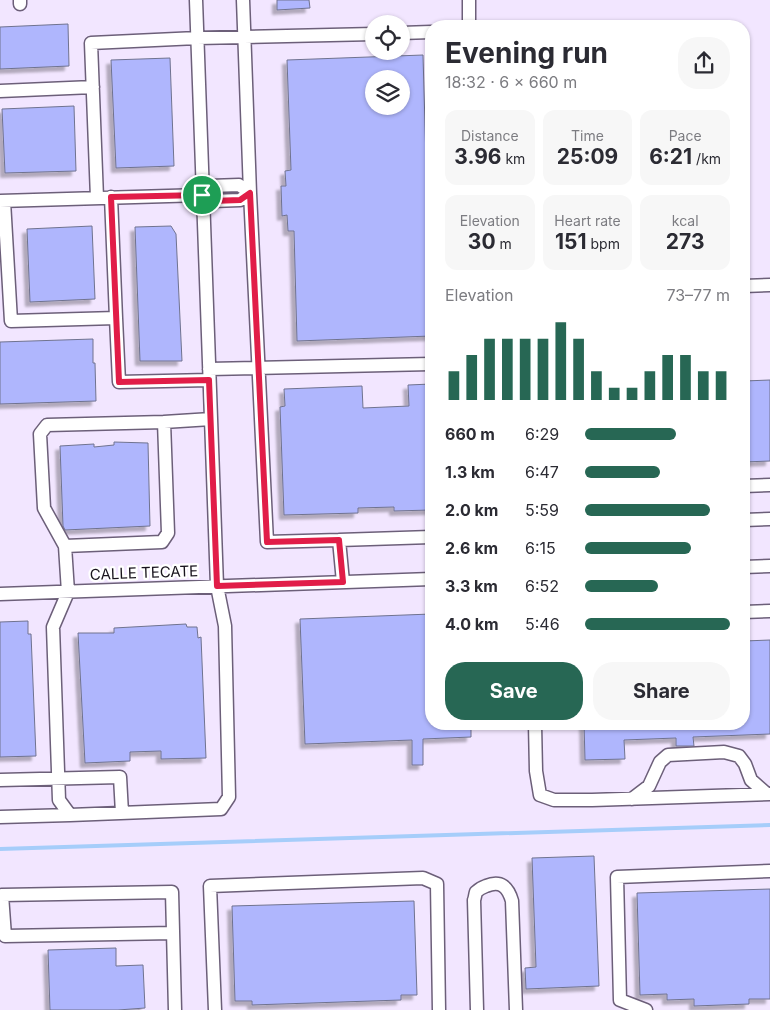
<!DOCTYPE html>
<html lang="en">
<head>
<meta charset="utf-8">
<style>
  :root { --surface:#fff; --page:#f7f7f7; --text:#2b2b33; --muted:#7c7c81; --accent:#276754 }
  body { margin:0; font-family:Inter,sans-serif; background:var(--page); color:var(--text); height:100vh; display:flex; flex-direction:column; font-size:19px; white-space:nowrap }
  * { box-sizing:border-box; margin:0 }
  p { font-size:16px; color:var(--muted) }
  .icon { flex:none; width:28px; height:28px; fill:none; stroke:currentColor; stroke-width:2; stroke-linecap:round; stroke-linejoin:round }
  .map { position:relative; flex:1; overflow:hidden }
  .panel { position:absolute; left:425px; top:20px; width:325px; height:710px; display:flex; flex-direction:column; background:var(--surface); border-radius:20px; box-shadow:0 1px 4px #0004 }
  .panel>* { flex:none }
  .fabs { position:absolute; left:365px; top:15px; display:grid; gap:10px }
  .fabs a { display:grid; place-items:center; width:45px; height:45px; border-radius:50%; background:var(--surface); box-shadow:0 1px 4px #0004; font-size:25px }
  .pin { position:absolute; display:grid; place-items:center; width:42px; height:42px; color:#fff; margin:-21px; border:2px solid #fff; border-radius:50%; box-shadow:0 1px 5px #0007 }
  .round { display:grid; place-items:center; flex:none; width:52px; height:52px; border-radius:20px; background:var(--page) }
  .summary { display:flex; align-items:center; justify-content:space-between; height:85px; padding:0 20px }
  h1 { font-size:28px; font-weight:700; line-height:38px }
  .stats { display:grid; grid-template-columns:repeat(3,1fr); gap:8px; height:85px; padding:5px 20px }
  .stats div { display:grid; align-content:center; border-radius:12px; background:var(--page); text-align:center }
  .stats b { font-size:21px; font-weight:700 }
  .stats small { font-size:14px; font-weight:400 }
  .stats p { font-size:14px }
  .chart { height:140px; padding:10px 20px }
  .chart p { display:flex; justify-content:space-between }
  .chart svg { width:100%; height:90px; margin-top:5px; stroke:var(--accent); stroke-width:6 }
  .action { display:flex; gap:10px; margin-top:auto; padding:10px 20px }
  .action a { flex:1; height:58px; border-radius:20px; background:var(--accent); color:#fff; font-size:20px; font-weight:700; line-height:58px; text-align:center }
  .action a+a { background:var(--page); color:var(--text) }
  ul { padding:0 20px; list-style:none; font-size:16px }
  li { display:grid; grid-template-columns:80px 60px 1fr; align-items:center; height:38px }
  li i { height:12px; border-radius:6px; background:var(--accent) }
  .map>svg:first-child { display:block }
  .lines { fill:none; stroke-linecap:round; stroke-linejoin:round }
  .stream { stroke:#a6cdfa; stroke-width:4 }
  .building { fill:#afb6fd; stroke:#70738f; fill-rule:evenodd; filter:url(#shadow) }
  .minor-casing { stroke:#6c5f79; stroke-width:15 }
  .minor { stroke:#fff; stroke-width:12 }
  .route-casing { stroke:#fff; stroke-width:10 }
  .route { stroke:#e11d48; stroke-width:6 }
  .labels { text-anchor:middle; stroke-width:4.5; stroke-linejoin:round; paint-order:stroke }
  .street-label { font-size:15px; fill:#18131d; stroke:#fff }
</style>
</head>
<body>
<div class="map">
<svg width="770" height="1010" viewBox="0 0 770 1010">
  <defs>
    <filter id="shadow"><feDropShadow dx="-4.5" dy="4.5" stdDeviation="1" flood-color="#0004"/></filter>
  </defs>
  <rect width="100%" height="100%" fill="#f2e6ff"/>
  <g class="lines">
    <path class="stream" d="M 0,849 L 770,825"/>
  </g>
  <path class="building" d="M 277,0 L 309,0 L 310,8 L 277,10 Z
    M 68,24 L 69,66 L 0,69 L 0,27 Z
    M 423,55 L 431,336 L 297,341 L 294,231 L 288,231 L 287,215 L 282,216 L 281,186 L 286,186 L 285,171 L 291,170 L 287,60 ZM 374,79 L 401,79 L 401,106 L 374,106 Z
    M 170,58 L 174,166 L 116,168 L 111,60 Z
    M 74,106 L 76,171 L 5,173 L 2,109 Z
    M 92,226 L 95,299 L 30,302 L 27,229 Z
    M 171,226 L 176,234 L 182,361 L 140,361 L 135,227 Z
    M 93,339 L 93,363 L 95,363 L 96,401 L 0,404 L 0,342 Z
    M 770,380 L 770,461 L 744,462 L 744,381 Z
    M 431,384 L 431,510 L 394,511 L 394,507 L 358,508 L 358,513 L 284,515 L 280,407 L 285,406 L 284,389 L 362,386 L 363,408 L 409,406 L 408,385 Z
    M 114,442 L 148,443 L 150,526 L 65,530 L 63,526 L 60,446 L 94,444 L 94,447 L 114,445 Z
    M 431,614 L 431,724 L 471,724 L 471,737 L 423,739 L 423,765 L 412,765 L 412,740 L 305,744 L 300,619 Z
    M 28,621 L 28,634 L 31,634 L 36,756 L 0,757 L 0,622 Z
    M 186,624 L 187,627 L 197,627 L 198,638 L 201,637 L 206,758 L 161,759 L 161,751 L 130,752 L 130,761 L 85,763 L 78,633 L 114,633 L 114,628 Z
    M 770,640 L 770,734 L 693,737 L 694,746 L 676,746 L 676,738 L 624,740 L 625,759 L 585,760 L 584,724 L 744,724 L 744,641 Z
    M 594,856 L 599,986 L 526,989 L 525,968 L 536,967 L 532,858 Z
    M 770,889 L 770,999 L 749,999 L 749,1004 L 694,1006 L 694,999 L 667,1000 L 667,994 L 640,995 L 637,893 Z
    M 414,901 L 417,995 L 401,995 L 401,1000 L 252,1005 L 252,1001 L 235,1001 L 232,906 Z
    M 116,948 L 116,966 L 143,965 L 145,1008 L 118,1010 L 50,1010 L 48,950 Z"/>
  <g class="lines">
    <g class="minor-casing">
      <path id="minor" d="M 20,0 L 20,4
        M 243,0 L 250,193 L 267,542 L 339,540 L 343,582
        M 469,0 L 469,26
        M 401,33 L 431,32
        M 0,91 L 93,87
        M 97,198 L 91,43 L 197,38 L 374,34
        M 0,201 L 202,195 L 212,201 L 240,200 L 250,193 L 239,185 L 210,186 L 202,195
        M 4,201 L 11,321 L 116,318 L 111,197
        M 744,286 L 770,285
        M 116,318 L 119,382 L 209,380
        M 209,369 L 431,364
        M 164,422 L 211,419
        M 744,486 L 770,485
        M 744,520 L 770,519
        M 339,540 L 431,537
        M 65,546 L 162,542 L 168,533 L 164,422 L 47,425 L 40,434 L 44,508 L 65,546 L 68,592 L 53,627 L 59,800 L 70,815 L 221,809 L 229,797 L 225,626 L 217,586 L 196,0
        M 744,567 L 770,566
        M 0,594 L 431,579
        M 744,612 L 770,611
        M 535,724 L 536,771 L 540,795 L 554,800 L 592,800 L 770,794
        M 0,780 L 120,777 L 122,813
        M 632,799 L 649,786 L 660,762 L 668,755 L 724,752 L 739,756 L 745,764 L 751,780 L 767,794
        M 0,817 L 70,815
        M 173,933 L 5,936 L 2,895 L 172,892 L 175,1010
        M 215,1010 L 210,886 L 423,878 L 437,884 L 439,1010
        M 477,1010 L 474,900 C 475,898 475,895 476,892 C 478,890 483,887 486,886 C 501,880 508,887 512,901 L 516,1010
        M 646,1010 L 620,1000 L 617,877 L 770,871"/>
    </g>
    <use href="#minor" class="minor"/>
  </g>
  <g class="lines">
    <g class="route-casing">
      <path id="route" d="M 250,193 L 267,542 L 339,540 L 343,582 L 217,586 L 209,380 L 119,382 L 111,197 L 202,195 L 212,201 L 240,200 Z"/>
    </g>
    <use href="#route" class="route"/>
  </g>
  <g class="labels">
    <g class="street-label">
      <text transform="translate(144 573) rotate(-2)" y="5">CALLE TECATE</text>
    </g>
  </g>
</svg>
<div class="fabs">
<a><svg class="icon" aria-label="locate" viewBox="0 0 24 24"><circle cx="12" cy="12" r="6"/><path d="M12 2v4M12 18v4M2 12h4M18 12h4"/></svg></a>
<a><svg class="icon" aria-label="layers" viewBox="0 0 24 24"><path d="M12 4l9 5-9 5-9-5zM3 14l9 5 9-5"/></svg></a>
</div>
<div class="pin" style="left:202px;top:195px;background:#1e9e55"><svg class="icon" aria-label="arrive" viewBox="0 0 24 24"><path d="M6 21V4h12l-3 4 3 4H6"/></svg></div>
<section class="panel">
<div class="summary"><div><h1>Evening run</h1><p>18:32 · 6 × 660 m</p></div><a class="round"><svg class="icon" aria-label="share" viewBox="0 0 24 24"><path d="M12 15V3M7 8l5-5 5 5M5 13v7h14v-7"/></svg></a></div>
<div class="stats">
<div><p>Distance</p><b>3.96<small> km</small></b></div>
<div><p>Time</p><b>25:09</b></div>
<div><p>Pace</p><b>6:21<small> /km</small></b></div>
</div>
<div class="stats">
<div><p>Elevation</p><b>30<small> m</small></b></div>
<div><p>Heart rate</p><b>151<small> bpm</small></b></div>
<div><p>kcal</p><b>273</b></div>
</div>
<div class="chart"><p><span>Elevation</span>73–77 m</p>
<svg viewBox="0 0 160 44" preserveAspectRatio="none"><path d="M5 44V30M15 44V22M25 44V14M35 44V14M45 44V14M55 44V14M65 44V6M75 44V14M85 44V30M95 44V38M105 44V38M115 44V30M125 44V22M135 44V22M145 44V30M155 44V30"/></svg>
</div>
<ul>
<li><b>660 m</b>6:29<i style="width:63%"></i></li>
<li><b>1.3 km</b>6:47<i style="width:52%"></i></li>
<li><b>2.0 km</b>5:59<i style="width:86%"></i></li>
<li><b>2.6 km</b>6:15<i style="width:73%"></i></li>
<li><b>3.3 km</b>6:52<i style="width:50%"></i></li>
<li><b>4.0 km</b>5:46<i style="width:100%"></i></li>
</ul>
<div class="action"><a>Save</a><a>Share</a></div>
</section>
</div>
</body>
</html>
